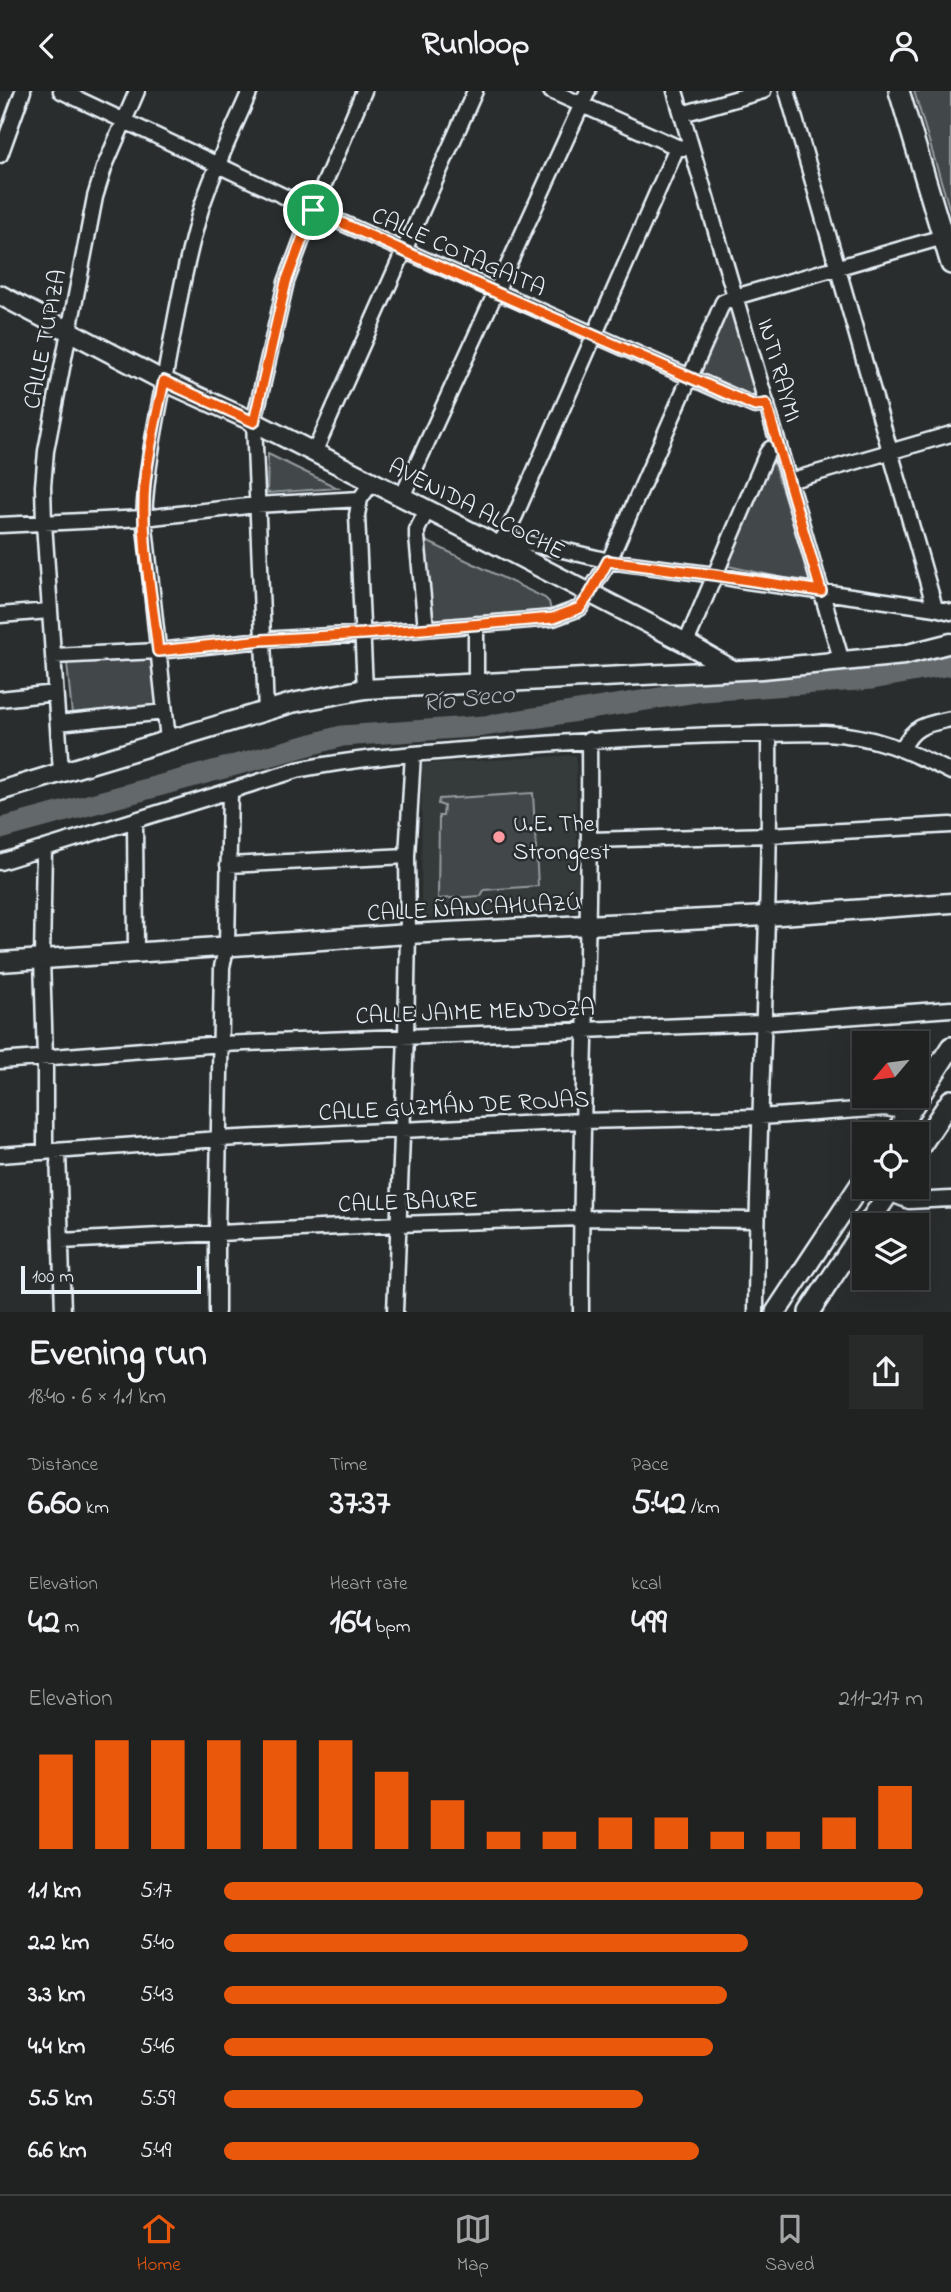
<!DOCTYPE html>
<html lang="en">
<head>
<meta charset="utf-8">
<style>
  :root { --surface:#202222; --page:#282a2a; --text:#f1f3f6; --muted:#a2a4a5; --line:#3d3f40; --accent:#ea580c }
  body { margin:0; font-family:"Indie Flower",sans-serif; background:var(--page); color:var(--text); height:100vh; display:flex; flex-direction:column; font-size:26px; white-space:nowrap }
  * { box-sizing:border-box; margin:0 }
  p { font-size:23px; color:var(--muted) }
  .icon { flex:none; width:38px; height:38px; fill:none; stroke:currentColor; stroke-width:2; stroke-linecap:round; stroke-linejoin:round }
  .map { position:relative; height:1221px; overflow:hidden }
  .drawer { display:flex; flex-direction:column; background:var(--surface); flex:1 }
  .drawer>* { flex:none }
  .needle { width:46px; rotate:241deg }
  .controls { position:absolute; left:852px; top:940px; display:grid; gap:14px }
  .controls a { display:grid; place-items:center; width:77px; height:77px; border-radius:0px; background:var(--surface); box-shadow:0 7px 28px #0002,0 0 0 2px var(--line); font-size:35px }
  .scale { position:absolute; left:21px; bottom:18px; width:180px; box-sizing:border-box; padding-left:7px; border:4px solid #e8f1f8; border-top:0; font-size:19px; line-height:24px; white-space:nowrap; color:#e8f1f8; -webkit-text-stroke:5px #2a2d2e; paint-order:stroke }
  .pin { position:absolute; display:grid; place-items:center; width:60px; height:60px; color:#fff; margin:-30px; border:4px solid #fff; border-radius:50%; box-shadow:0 2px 7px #0007 }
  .round { display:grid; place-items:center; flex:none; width:74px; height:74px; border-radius:0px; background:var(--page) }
  .head { display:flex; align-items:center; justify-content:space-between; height:119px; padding:0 28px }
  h1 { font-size:38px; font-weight:800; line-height:52px }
  .stats { display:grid; grid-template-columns:repeat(3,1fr); gap:10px; height:119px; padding:7px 28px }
  .stats div { display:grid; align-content:center }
  .stats b { font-size:35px; font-weight:800 }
  .stats small { font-size:19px; font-weight:400 }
  .stats p { font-size:19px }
  .chart { height:196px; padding:14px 28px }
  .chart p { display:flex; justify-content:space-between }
  .chart svg { width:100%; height:126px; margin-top:7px; stroke:var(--accent); stroke-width:6 }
  ul { padding:0 28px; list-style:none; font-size:23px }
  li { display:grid; grid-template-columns:112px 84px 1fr; align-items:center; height:52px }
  li i { height:18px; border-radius:9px; background:var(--accent) }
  header { display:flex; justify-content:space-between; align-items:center; height:91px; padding:0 28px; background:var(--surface); font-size:32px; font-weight:800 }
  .dock { display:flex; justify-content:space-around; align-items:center; height:98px; border-top:2px solid var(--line); background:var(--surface); font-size:19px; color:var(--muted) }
  .dock a { display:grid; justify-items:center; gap:4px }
  .dock .active { color:var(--accent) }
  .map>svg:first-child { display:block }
  .built { fill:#363a3b }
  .green { fill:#424648; stroke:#959ca0; stroke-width:2 }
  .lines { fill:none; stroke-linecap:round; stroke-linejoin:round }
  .river { stroke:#63686b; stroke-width:21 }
  .minor-casing { stroke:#e8f1f8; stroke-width:19 }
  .tertiary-casing { stroke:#e8f1f8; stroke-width:23 }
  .secondary-casing { stroke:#e8f1f8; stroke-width:24 }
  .minor { stroke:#2a2d2e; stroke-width:14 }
  .tertiary { stroke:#2a2d2e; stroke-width:18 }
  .secondary { stroke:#2a2d2e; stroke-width:19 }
  .route-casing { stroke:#fff; stroke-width:14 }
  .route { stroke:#ea580c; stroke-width:9 }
  .poi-dot { fill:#ff9aa2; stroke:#2a2d2e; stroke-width:2.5 }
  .labels { text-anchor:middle; stroke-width:5; stroke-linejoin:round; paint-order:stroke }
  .street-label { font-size:24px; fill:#e8f1f8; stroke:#2a2d2e }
  .poi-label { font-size:24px; fill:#e8f1f8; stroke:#2a2d2e; text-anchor:start }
  .water-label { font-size:26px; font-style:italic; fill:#acb3b9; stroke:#2a2d2e }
</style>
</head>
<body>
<header><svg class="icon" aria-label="back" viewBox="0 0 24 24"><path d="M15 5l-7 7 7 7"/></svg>Runloop<svg class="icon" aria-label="person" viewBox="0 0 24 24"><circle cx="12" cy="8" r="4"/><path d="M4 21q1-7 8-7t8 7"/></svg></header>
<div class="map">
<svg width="951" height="1221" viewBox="0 0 951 1221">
  <rect width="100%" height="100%" fill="#2a2d2e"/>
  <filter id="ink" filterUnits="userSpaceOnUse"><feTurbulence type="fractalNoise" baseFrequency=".0143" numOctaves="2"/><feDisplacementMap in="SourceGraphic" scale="14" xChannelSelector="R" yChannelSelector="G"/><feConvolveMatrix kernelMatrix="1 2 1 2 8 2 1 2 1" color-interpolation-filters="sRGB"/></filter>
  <g filter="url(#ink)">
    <path class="built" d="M 576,664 L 578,819 L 421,828 L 422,673 Z"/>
    <path class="green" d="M 914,0 L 951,0 L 951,123 Z
      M 730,210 L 760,312 L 698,284 Z
      M 268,363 L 338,397 L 267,402 Z
      M 771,364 L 812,493 L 728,475 Z
      M 422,448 L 545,507 L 549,511 L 551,519 L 429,529 Z
      M 156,565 L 160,616 L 72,624 L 67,572 Z
      M 533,702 L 538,795 L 484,799 L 481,805 L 438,808 L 439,725 L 443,725 L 444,715 L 438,713 L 439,708 Z"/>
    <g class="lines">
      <path class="river" d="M 0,738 L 342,645 L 484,635 L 703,600 L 872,588 L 951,574"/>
      <g class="minor-casing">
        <path id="minor" d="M 61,0 L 313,119 L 748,312 L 755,315 L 767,313
          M 551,0 L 677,56 L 685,57
          M 675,0 L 842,571
          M 787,0 L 935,517
          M 682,23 L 763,0
          M 0,64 L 23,0
          M 314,362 L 475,0
          M 789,390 L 951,343
          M 402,406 L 588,0
          M 360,408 L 357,424 L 365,598
          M 0,434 L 144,427 L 256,414 L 360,408 L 372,391
          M 499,455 L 520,451 L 563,459 L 609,470 L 715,484 L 740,489 L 935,517 L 951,521
          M 499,455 L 515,425 L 677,56
          M 0,524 L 49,520
          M 426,537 L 417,446 L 417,439 L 427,419
          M 686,552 L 767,362 L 770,358 L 779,354
          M 53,565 L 158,560 L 262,549 L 363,543 L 553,527 L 580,517 L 609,470 L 723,211 L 735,206 L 943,146
          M 476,592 L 476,533
          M 0,608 L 55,602
          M 266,620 L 254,331 L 286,191 L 313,119 L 364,0
          M 58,632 L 165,621
          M 168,649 L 144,427 C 146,380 155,336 164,290 C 175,232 184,175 201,118 C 214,78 233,39 250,0
          M 903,657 C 913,634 928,633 951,628
          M 61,681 L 44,432 L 43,395 L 46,360 L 95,106 L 104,77 L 137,0
          M 135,729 L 136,863
          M 590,749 L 770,744 L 951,734
          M 44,757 L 42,868 L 45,967 L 45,1061
          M 0,771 L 297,679 C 361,666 424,662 488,657 C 600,648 712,643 825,642 C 873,644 909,660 951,681
          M 228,774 L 407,765
          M 0,970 L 222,953 L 762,932 L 951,918
          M 58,1060 L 63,1221
          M 0,1064 L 219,1048 L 582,1030 L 760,1026 L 885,1017 L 909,1021
          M 889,1102 L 909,1110 L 951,1108
          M 61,1150 L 400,1133 L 581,1127 L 756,1129
          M 217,1221 L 217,1140 L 222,876 L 227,854 L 230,700
          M 395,1221 L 406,945 L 408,843 L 407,765 L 413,663
          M 581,1221 C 580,1030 591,840 589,649
          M 756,1221 C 757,1028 771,836 769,643"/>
      </g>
      <g class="tertiary-casing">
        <path id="tertiary" d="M 0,204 L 164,290 L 254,331 L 499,455 L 686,552 L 731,578
          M 0,700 L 292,612 L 365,598 L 762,578 L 904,564 L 951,552
          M 0,871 L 408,843 L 766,825 L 951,812"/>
      </g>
      <g class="secondary-casing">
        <path id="secondary" d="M 899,0 L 951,173
          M 895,1043 L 951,956
          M 917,1060 L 951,1009
          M 867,1134 L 893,1096
          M 776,1221 L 864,1088
          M 809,1221 L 864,1138"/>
      </g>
      <use href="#minor" class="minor"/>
      <use href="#tertiary" class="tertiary"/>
      <use href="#secondary" class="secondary"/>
    </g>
  </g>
  <g class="lines" filter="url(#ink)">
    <g class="route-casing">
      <path id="route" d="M 313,119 L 497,202 L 755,315 L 766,313 L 821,500 L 715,484 L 608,470 L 590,503 L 580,517 L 553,527 L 363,543 L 262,549 L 158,560 C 152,506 140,446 145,392 C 149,357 157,323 164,290 L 254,331 L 286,191 Z"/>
    </g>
    <use href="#route" class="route"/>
  </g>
  <circle class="poi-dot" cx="499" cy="746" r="7"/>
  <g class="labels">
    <g class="street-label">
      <text transform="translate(459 160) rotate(24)" y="8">CALLE COTAGAITA</text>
      <text transform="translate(44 248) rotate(-79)" y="8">CALLE TUPIZA</text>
      <text transform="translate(780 279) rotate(74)" y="8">INTI RAYMI</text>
      <text transform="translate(477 417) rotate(27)" y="8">AVENIDA ALCOCHE</text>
      <text transform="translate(474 816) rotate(-3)" y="8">CALLE ÑANCAHUAZÚ</text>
      <text transform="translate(475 920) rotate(-2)" y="8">CALLE JAIME MENDOZA</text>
      <text transform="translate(454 1014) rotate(-3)" y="8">CALLE GUZMÁN DE ROJAS</text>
      <text transform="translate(408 1110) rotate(-2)" y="8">CALLE BAURE</text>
    </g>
    <g class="poi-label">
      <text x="513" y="740">U.E. The<tspan x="513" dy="28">Strongest</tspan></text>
    </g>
    <g class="water-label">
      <text transform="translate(468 606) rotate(-6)" y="9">Río Seco</text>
    </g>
  </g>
</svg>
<div class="controls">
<a><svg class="needle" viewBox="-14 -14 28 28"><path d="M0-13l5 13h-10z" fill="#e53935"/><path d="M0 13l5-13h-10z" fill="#a2a4a5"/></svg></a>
<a><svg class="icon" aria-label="locate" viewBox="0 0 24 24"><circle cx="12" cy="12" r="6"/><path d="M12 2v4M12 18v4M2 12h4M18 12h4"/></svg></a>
<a><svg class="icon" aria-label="layers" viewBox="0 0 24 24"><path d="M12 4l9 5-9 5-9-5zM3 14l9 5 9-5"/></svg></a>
</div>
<div class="scale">100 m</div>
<div class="pin" style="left:313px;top:119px;background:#1e9e55"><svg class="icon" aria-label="arrive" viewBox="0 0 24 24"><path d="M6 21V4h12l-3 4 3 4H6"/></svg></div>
</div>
<section class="drawer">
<div class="head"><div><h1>Evening run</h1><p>18:40 · 6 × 1.1 km</p></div><a class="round"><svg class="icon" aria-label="share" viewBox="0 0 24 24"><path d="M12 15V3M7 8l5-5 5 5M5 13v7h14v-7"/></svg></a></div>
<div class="stats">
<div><p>Distance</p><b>6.60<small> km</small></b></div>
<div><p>Time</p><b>37:37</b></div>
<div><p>Pace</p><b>5:42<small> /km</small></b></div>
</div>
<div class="stats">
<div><p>Elevation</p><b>42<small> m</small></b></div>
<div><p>Heart rate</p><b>164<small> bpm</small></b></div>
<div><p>kcal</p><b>499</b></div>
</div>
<div class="chart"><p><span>Elevation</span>211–217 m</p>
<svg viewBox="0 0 160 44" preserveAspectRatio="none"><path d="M5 44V11M15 44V6M25 44V6M35 44V6M45 44V6M55 44V6M65 44V17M75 44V27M85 44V38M95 44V38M105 44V33M115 44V33M125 44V38M135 44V38M145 44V33M155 44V22"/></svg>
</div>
<ul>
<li><b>1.1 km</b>5:17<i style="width:100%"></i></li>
<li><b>2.2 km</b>5:40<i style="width:75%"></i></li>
<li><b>3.3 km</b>5:43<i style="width:72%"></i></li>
<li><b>4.4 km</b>5:46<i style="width:70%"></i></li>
<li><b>5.5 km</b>5:59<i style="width:60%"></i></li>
<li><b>6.6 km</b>5:49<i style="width:68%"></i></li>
</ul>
</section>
<nav class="dock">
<a class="active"><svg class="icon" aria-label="home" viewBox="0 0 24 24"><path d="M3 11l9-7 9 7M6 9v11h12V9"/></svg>Home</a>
<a><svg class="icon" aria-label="map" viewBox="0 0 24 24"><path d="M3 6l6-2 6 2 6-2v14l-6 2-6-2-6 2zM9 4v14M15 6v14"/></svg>Map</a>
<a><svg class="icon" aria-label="saved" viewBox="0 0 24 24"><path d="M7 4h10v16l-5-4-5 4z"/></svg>Saved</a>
</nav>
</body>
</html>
